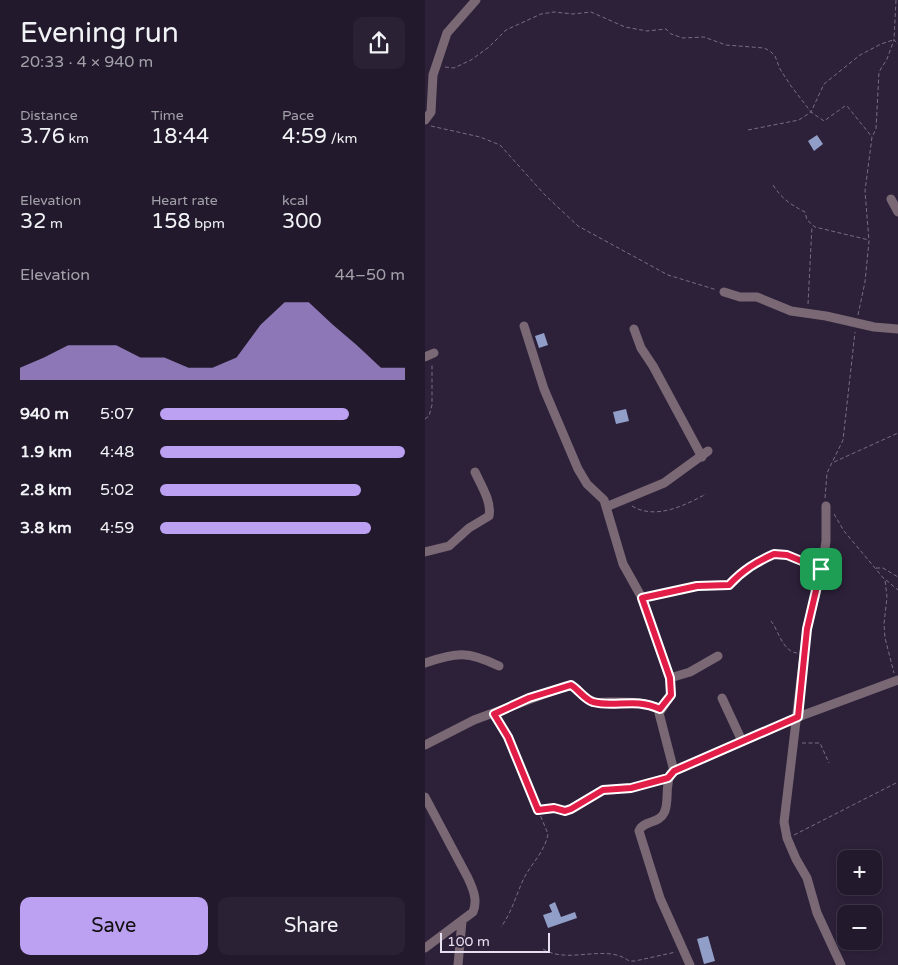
<!DOCTYPE html>
<html lang="en">
<head>
<meta charset="utf-8">
<style>
  :root { --surface:#22192c; --page:#2a2234; --text:#f1f3f6; --muted:#a2a0a9; --line:#3f3848; --accent:#bca0f2 }
  body { margin:0; font-family:"Varela Round",sans-serif; background:var(--page); color:var(--text); height:100vh; display:flex; flex-direction:column; font-size:19px; white-space:nowrap }
  * { box-sizing:border-box; margin:0 }
  p { font-size:16px; color:var(--muted) }
  .icon { flex:none; width:28px; height:28px; fill:none; stroke:currentColor; stroke-width:2; stroke-linecap:round; stroke-linejoin:round }
  .map { position:relative; flex:1; overflow:hidden }
  .sheet { display:flex; flex-direction:column; background:var(--surface); width:425px }
  .sheet>* { flex:none }
  .controls { position:absolute; left:412px; top:850px; display:grid; gap:10px }
  .controls a { display:grid; place-items:center; width:45px; height:45px; border-radius:10px; background:var(--surface); box-shadow:0 2px 8px #0003,0 0 0 1px var(--line); font-size:25px }
  .scale { position:absolute; left:15px; bottom:12px; width:110px; box-sizing:border-box; padding-left:5px; border:2px solid #e7e0f0; border-top:0; font-size:14px; line-height:18px; white-space:nowrap; color:#e7e0f0; -webkit-text-stroke:4px #2d213a; paint-order:stroke }
  .pin { position:absolute; display:grid; place-items:center; width:42px; height:42px; color:#fff; margin:-21px; border-radius:10px; box-shadow:0 2px 8px #0006 }
  .round { display:grid; place-items:center; flex:none; width:52px; height:52px; border-radius:10px; background:var(--page) }
  .head { display:flex; align-items:center; justify-content:space-between; height:85px; padding:0 20px }
  h1 { font-size:28px; font-weight:600; line-height:38px }
  .metrics { display:grid; grid-template-columns:repeat(3,1fr); gap:8px; height:85px; padding:5px 20px }
  .metrics div { display:grid; align-content:center }
  .metrics b { font-size:21px; font-weight:600 }
  .metrics small { font-size:14px; font-weight:400 }
  .metrics p { font-size:14px }
  .chart { height:140px; padding:10px 20px }
  .chart p { display:flex; justify-content:space-between }
  .chart svg { width:100%; height:90px; margin-top:5px; fill:var(--accent); opacity:.7 }
  .action { display:flex; gap:10px; margin-top:auto; padding:10px 20px }
  .action a { flex:1; height:58px; border-radius:10px; background:var(--accent); color:#111; font-size:20px; font-weight:600; line-height:58px; text-align:center }
  .action a+a { background:var(--page); color:var(--text) }
  ul { padding:0 20px; list-style:none; font-size:16px }
  li { display:grid; grid-template-columns:80px 60px 1fr; align-items:center; height:38px }
  li i { height:12px; border-radius:6px; background:var(--accent) }
  main { display:flex; flex:1; min-height:0 }
  .map>svg:first-child { display:block }
  .building { fill:#909ec8 }
  .lines { fill:none; stroke-linecap:round; stroke-linejoin:round }
  .path { stroke:#776d83; stroke-width:1; stroke-dasharray:4 2.5; stroke-linecap:butt }
  .minor { stroke:#7a6874; stroke-width:9 }
  .route-casing { stroke:#fff; stroke-width:10 }
  .route { stroke:#e11d48; stroke-width:6 }
</style>
</head>
<body>
<main>
<section class="sheet">
<div class="head"><div><h1>Evening run</h1><p>20:33 · 4 × 940 m</p></div><a class="round"><svg class="icon" aria-label="share" viewBox="0 0 24 24"><path d="M12 15V3M7 8l5-5 5 5M5 13v7h14v-7"/></svg></a></div>
<div class="metrics">
<div><p>Distance</p><b>3.76<small> km</small></b></div>
<div><p>Time</p><b>18:44</b></div>
<div><p>Pace</p><b>4:59<small> /km</small></b></div>
</div>
<div class="metrics">
<div><p>Elevation</p><b>32<small> m</small></b></div>
<div><p>Heart rate</p><b>158<small> bpm</small></b></div>
<div><p>kcal</p><b>300</b></div>
</div>
<div class="chart"><p><span>Elevation</span>44–50 m</p>
<svg viewBox="0 0 160 44" preserveAspectRatio="none"><path d="M0 44V38L10 33L20 27L30 27L40 27L50 33L60 33L70 38L80 38L90 33L100 17L110 6L120 6L130 17L140 27L150 38L160 38V44z"/></svg>
</div>
<ul>
<li><b>940 m</b>5:07<i style="width:77%"></i></li>
<li><b>1.9 km</b>4:48<i style="width:100%"></i></li>
<li><b>2.8 km</b>5:02<i style="width:82%"></i></li>
<li><b>3.8 km</b>4:59<i style="width:86%"></i></li>
</ul>
<div class="action"><a>Save</a><a>Share</a></div>
</section>
<div class="map">
<svg width="473" height="965" viewBox="0 0 473 965">
  <rect width="100%" height="100%" fill="#2d213a"/>
  <path class="building" d="M 392,135 L 398,144 L 389,151 L 383,141 Z
    M 119,333 L 123,345 L 114,348 L 110,336 Z
    M 201,409 L 204,421 L 191,424 L 188,412 Z
    M 130,902 L 136,917 L 150,912 L 152,918 L 123,928 L 118,915 L 127,912 L 124,905 Z
    M 283,936 L 290,961 L 279,964 L 272,939 Z"/>
  <g class="lines">
    <path class="path" d="M 471,0 L 469,40 L 473,44
      M 20,67 L 29,68 L 46,60 L 64,47 L 81,30 L 116,14 L 129,12 L 148,14 L 166,12 L 200,27 L 222,31 L 241,29 L 246,34 L 258,38 L 279,37 L 301,45 L 339,48 L 345,51 L 350,56 L 355,69 L 366,86 L 386,112 L 399,84 L 435,55 L 456,44 L 468,40
      M 6,126 L 55,137 L 75,145 L 120,195 L 153,226 L 243,275 L 292,290
      M 323,130 L 374,120 L 386,112 L 399,121 L 420,106 L 422,106 L 447,137
      M 348,185 C 356,198 366,205 380,212 L 382,220 L 390,227 L 444,240
      M 383,304 L 387,226
      M 433,315 L 440,282 L 444,241 L 440,191 L 447,137 L 451,129 L 454,72 L 462,59 L 469,40
      M 0,419 L 4,416 L 7,405 L 7,363
      M 409,462 L 473,433
      M 400,498 L 402,473 L 418,440 L 430,332
      M 207,506 C 230,520 259,506 281,494
      M 409,514 L 419,531 L 460,580 L 462,597 L 459,624 L 460,638 L 469,673
      M 451,568 L 458,568 L 473,577
      M 461,580 L 473,590
      M 225,597 L 272,586 L 304,585 C 318,570 338,551 361,555 C 370,556 381,563 390,567
      M 346,621 C 354,631 357,651 372,653
      M 74,721 L 83,737 L 123,834 C 120,851 107,863 99,878 C 91,895 87,912 76,927
      M 377,743 L 395,743 L 404,763
      M 114,810 L 129,808 L 139,811 L 146,809 L 179,790 L 206,788 L 235,780
      M 369,835 L 473,782
      M 118,949 C 143,965 181,943 204,961 L 210,961 L 251,952"/>
    <path class="minor" d="M 0,120 L 6,112 L 8,75 L 22,33 L 51,0
      M 466,199 L 473,212
      M 299,292 L 315,297 L 332,297 L 366,311 L 401,316 L 449,327 L 473,329
      M 99,326 L 119,389 L 153,469 L 162,484 L 179,500 L 198,564 L 217,598 L 245,678 L 246,695 L 234,713 L 249,771
      M 209,329 L 216,348 L 228,366 L 277,457
      M 0,357 L 9,353
      M 401,506 L 401,541 L 397,569 L 382,629 L 359,822 L 362,838 L 371,859 L 382,878 L 392,913 L 416,965
      M 181,507 L 239,483 L 283,451
      M 0,552 L 24,546 L 44,528 L 64,516 C 67,502 56,485 50,472
      M 0,663 C 32,652 43,651 74,666
      M 245,678 L 265,672 L 293,656
      M 297,698 L 317,741
      M 0,745 L 49,720 L 141,686 C 154,685 156,698 167,702 C 172,703 178,702 183,702 C 202,702 218,701 235,709
      M 0,797 L 43,878 C 48,889 53,900 48,912 L 0,948
      M 33,965 L 37,921
      M 265,965 L 235,898 L 214,831 C 218,820 234,824 239,813 C 245,802 239,787 246,773 L 373,717 L 473,680"/>
  </g>
  <g class="lines">
    <g class="route-casing">
      <path id="route" d="M 349,554 L 362,555 L 396,569 L 382,629 L 373,717 L 249,771 L 243,778 L 206,788 L 178,790 L 146,809 L 140,811 L 129,808 L 113,810 L 83,737 L 69,714 L 104,698 L 146,685 C 154,690 159,699 168,702 C 191,708 209,697 235,709 L 246,695 L 245,678 L 217,598 L 272,586 L 304,585 C 318,570 331,562 349,554 Z"/>
    </g>
    <use href="#route" class="route"/>
  </g>
</svg>
<div class="controls">
<a>+</a>
<a>−</a>
</div>
<div class="scale">100 m</div>
<div class="pin" style="left:396px;top:569px;background:#1e9e55"><svg class="icon" aria-label="arrive" viewBox="0 0 24 24"><path d="M6 21V4h12l-3 4 3 4H6"/></svg></div>
</div>
</main>
</body>
</html>
